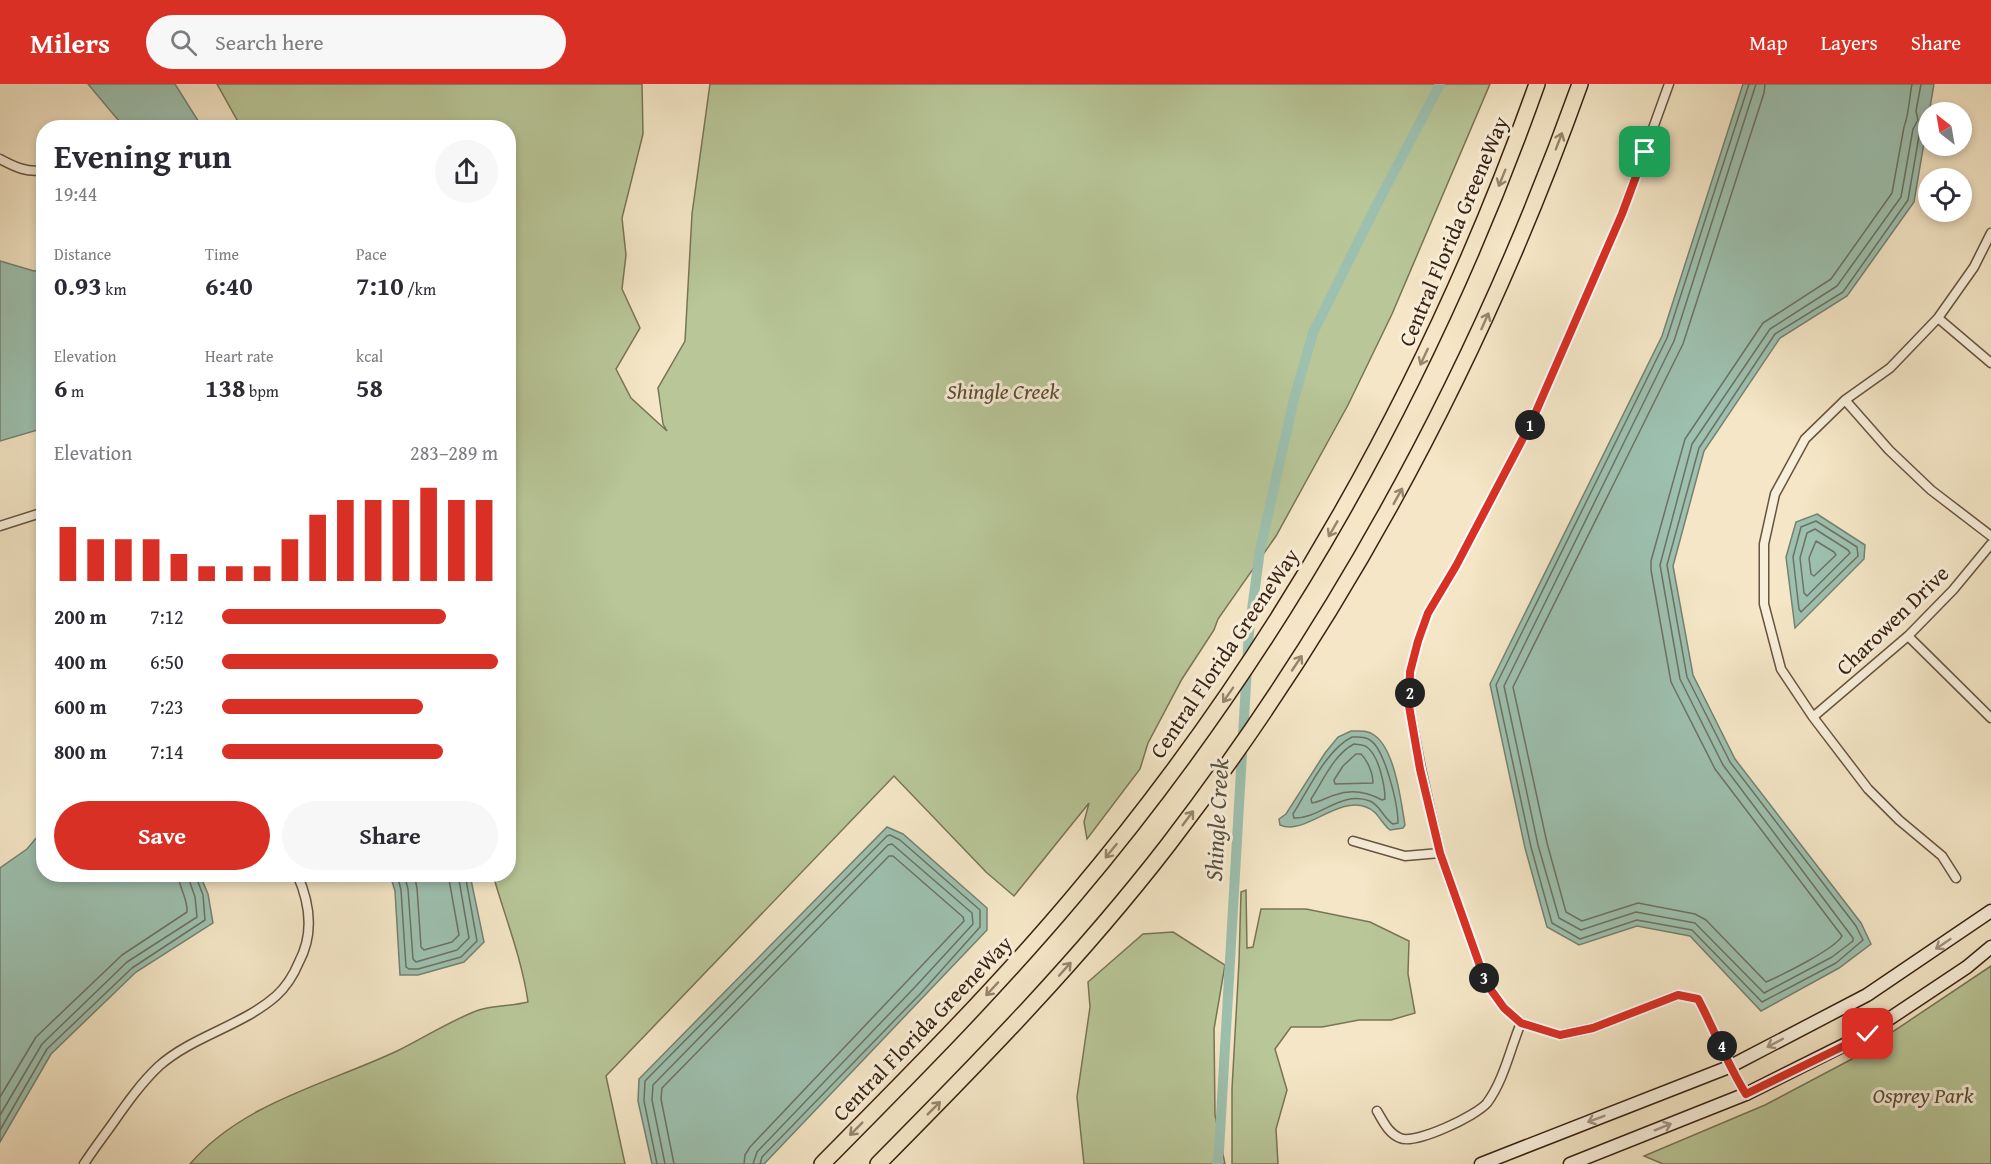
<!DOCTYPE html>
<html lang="en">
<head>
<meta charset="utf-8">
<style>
  :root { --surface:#fff; --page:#f7f7f7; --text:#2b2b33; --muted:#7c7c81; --accent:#d93025 }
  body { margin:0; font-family:"Gentium Book Plus",serif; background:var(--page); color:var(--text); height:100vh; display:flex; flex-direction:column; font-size:22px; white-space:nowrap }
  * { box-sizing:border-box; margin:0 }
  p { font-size:20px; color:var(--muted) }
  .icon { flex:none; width:33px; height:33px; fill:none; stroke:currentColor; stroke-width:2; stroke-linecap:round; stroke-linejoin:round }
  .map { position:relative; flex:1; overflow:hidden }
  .drawer { position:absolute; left:36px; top:36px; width:480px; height:762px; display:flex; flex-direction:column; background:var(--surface); border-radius:24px; box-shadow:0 3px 9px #0003 }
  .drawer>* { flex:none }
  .needle { width:39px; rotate:329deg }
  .fabs { position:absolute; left:1918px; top:18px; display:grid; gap:12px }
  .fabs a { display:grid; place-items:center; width:54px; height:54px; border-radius:50%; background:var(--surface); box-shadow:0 3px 9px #0003; font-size:30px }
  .pin { position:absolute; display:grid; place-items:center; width:51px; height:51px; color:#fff; margin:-26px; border-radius:12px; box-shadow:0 3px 9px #0006 }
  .km { position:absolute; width:30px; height:30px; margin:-15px; border-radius:50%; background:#222; color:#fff; font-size:16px; line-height:30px; text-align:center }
  .round { display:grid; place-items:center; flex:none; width:63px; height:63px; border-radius:32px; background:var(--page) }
  .head { display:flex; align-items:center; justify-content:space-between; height:102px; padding:0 18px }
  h1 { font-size:33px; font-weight:600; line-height:45px }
  .stats { display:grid; grid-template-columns:repeat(3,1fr); gap:9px; height:102px; padding:6px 18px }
  .stats div { display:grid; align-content:center }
  .stats b { font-size:26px; font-weight:600 }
  .stats small { font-size:16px; font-weight:400 }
  .stats p { font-size:16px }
  .chart { height:168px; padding:12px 18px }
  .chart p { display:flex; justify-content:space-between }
  .chart svg { width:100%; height:108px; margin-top:6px; stroke:var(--accent); stroke-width:6 }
  .cta { display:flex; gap:12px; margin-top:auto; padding:12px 18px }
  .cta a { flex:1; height:69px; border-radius:36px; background:var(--accent); color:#fff; font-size:24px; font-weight:600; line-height:69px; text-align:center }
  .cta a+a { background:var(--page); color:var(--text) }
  ul { padding:0 18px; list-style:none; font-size:20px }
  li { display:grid; grid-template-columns:96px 72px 1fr; align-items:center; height:45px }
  li i { height:15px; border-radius:8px; background:var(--accent) }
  header { display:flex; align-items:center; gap:36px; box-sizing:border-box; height:84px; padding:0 30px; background:var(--accent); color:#fff }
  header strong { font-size:28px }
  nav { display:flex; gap:33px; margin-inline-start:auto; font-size:21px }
  .search { width:420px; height:54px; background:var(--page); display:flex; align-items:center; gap:15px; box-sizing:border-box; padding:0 21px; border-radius:33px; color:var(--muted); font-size:22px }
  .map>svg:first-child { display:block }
  .green { fill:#b8c698; stroke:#797456; stroke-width:1.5 }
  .water { fill:#9dc0af; stroke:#758171; stroke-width:1.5 }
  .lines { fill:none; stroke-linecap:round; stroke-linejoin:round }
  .shore { stroke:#6c7262; stroke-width:1.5 }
  .canal { stroke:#9dc0af; stroke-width:10 }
  .street-casing { stroke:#685440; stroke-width:11 }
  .secondary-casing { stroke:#3a2314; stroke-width:15 }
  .highway-casing { stroke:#3a2314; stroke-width:18 }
  .street { stroke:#f8efda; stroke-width:8 }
  .secondary { stroke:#f8efda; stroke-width:12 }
  .highway { stroke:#f4e6c6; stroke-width:15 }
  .oneway { stroke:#97846d }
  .oneway2 { stroke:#a29381 }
  .route-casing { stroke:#fff; stroke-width:12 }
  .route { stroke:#d93025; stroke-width:8 }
  .labels { text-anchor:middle; stroke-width:6; stroke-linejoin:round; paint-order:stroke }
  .street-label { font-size:22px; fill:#3a2314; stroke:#f8efda }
  .park-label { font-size:22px; font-style:italic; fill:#5a4c35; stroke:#f8efda }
  .water-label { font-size:24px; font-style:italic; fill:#585242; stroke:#f8efda }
</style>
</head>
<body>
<header>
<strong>Milers</strong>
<div class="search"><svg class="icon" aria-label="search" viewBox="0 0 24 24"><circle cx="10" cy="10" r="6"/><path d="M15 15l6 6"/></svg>Search here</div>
<nav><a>Map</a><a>Layers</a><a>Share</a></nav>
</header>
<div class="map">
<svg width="1991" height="1080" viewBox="0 0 1991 1080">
  <rect width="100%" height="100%" fill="#f4e6c6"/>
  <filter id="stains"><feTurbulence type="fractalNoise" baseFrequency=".00333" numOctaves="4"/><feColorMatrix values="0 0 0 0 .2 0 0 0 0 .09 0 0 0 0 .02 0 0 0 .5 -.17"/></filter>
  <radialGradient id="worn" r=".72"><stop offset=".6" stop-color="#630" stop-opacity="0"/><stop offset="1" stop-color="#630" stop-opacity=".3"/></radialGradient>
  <path class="green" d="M 217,0 L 642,0 L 643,50 L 622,134 L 626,171 L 622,205 L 640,244 L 616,285 L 631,314 L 667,347 L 663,340 L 658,304 L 685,257 L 692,130 L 710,0 L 1490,0 L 1392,230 L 1348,321 L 1276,452 L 1218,535 L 1214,546 L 1182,595 L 1148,659 L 1140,685 L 1087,755 L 1084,738 L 1089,719 L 1014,812 L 986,788 L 894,692 L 606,992 L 625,1080 L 190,1080 C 242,1019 327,1000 397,967 C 422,955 453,935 479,926 C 494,921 513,922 528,918 C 522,875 505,833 493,791 L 508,790 L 508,44 L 241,43 Z
    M 1246,806 L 1247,864 L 1253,863 L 1261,825 L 1306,825 L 1370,838 L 1409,857 L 1408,890 L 1415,929 L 1391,936 L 1359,936 L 1322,943 L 1291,943 L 1275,965 L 1287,1006 L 1276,1045 L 1278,1080 L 1232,1080 L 1232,1005 L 1239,878 L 1241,808 Z
    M 1173,848 L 1225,881 L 1214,945 L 1215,1031 L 1225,1080 L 1084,1080 L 1077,1013 L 1090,923 L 1088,898 L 1143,850 Z
    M 1991,882 L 1991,1080 L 1663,1080 L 1644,1072 L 1765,1021 L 1852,975 Z"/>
  <path class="water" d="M 88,0 L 175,0 L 202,43 L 124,43 Z
    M 1743,0 L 1934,0 L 1914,118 L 1847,212 L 1780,254 L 1704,367 L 1673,482 L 1693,591 L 1735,675 L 1861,839 L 1871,860 L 1839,884 L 1761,927 L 1690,852 L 1637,842 L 1579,861 L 1547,843 L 1525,764 L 1490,600 L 1662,252 Z
    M 0,177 L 34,187 L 44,186 L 43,337 L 41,345 L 0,357 Z
    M 1817,430 L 1865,461 L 1864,475 L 1795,544 L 1786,473 L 1796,438 Z
    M 1351,647 C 1359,647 1367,646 1374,651 C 1395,665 1401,717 1405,741 L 1403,744 L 1390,746 C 1381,739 1378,727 1366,723 C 1337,712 1305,752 1280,741 L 1279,735 L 1286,730 L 1325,669 L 1338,653 Z
    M 887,743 L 903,750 L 987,824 L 987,846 L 764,1080 L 652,1080 L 638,1017 L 639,995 Z
    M 43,746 L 44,790 L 200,791 L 208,810 L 213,839 L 136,888 L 51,970 L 0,1058 L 0,784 L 27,765 Z
    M 390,791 L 470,791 L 484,858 L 464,878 L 418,891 L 400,891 L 395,807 Z"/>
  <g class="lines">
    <path class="shore" d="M 1749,0 L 1667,254 L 1496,601 L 1531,763 L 1552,839 L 1580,855 L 1637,836 L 1692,846 L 1762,918 L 1836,879 L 1863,856 L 1856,842 L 1730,678 L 1687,593 L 1667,481 L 1699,364 L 1775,250 L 1843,208 L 1908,116 L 1920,46 L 1924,42 L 1929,41
      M 1756,0 L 1674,257 L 1504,602 L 1538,761 L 1559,834 L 1581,846 L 1636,828 L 1695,839 L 1764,909 L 1832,873 L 1853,857 L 1853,854 L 1723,681 L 1680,595 L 1660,481 L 1692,360 L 1770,245 L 1837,202 L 1901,113 L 1913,45 L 1918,36 L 1916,27 L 1921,0
      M 1765,0 L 1764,9 L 1683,260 L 1513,603 L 1547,759 L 1566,828 L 1582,837 L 1638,819 L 1695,830 L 1706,836 L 1766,898 C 1782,891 1835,865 1842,852 L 1715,685 L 1671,598 L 1651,486 L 1651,477 L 1685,355 L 1763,239 L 1831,195 L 1892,109 L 1904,43 C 1909,30 1909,15 1912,0
      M 1816,437 L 1857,463 L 1858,472 L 1801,528 L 1799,525 L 1793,473 L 1801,443 Z
      M 1815,445 L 1848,466 L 1850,469 L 1807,512 L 1804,509 L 1800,474 L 1807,449 Z
      M 1816,457 L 1834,468 L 1836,471 L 1814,492 L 1811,490 L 1809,474 Z
      M 1352,653 C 1358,653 1365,652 1370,656 C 1385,665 1398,721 1398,739 L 1393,740 C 1383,734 1381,722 1370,717 C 1341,706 1320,735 1294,734 L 1293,730 C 1308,706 1327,665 1352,653 Z
      M 1354,660 C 1359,661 1364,660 1368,664 C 1379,673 1385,702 1385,715 L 1382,716 C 1367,708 1351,705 1335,711 C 1327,713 1320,718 1312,719 L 1311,715 C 1323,697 1334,670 1354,660 Z
      M 1356,670 L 1361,670 C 1368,677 1373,690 1373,699 L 1335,700 L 1334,696 L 1343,682 Z
      M 397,790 L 401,806 L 406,883 L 409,885 L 418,885 L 461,873 L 477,857 L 465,790
      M 404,790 L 408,805 L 413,875 L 416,878 L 457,866 L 469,854 L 458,790
      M 414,790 L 417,804 L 421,863 L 424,866 L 452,858 L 459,851 L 448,790
      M 0,1013 L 36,953 L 122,871 L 187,828 C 188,815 179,804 178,790
      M 0,1031 L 42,960 L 127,878 L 197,833 L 195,813 L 187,790
      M 0,1046 L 47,965 L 132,884 L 205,836 L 203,811 L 195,790
      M 657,1080 L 644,1017 L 645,997 L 887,752 L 890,751 L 900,756 L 980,826 L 980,843 L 921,909 L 762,1073 L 760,1080
      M 665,1080 L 652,1016 L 653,1001 L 888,761 L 892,760 L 972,829 L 973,840 L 915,903 L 757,1068 L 753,1080
      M 674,1080 L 661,1015 L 662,1004 L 889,772 L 893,772 L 963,833 L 964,837 L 750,1063 L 745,1071 L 744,1080"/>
    <path class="canal" d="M 1217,1080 L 1219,1067 L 1249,548 L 1260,466 L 1294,315 L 1313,249 L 1374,126 L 1440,0"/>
    <g class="street-casing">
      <path id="street" d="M 1669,0 L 1622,130 L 1531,339 L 1456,482 L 1428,529 L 1418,557 L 1410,588 L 1409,622 L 1421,685 L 1440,769 L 1486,899 L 1504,924 L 1521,939 L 1560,951 L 1593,944 L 1678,911 L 1698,915 C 1715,947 1727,980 1746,1010
        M 0,75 C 15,83 27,89 44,86
        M 1938,234 L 1991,279
        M 1845,316 L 1889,366 L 1931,406 L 1991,452
        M 0,442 L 44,428
        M 1908,552 L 1991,634
        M 1813,633 L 1908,552 L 1953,506 L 1991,460
        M 1353,757 L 1405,772 L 1440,769
        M 1956,794 L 1942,772 L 1899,736 L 1868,705 L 1813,633 L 1781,585 L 1764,520 L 1764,460 L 1775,410 L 1805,355 L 1845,316 L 1890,284 L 1938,234 L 1974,183 L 1991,149
        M 1377,1027 C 1383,1037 1388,1049 1400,1054 C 1415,1061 1476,1032 1487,1019 C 1504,996 1510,965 1521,939
        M 84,1080 C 93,1066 103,1053 113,1039 C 127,1019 141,999 159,982 C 193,952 242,942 276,912 C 286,903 294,890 299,878 C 314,850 310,819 297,790"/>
    </g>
    <g class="secondary-casing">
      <path id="secondary" d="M 1481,1080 L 1729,983 L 1867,911 L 1991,827
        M 1570,1080 L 1746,1010 L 1868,949 L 1967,883 L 1991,863"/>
    </g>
    <g class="highway-casing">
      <path id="highway" d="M 822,1080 C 908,993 995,906 1074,812 C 1277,572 1432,296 1537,0
        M 878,1080 C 979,978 1080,875 1168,761 C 1347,528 1481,277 1580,0"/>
    </g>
    <use href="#street" class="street"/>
    <use href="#secondary" class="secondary"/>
    <use href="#highway" class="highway"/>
  </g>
  <defs><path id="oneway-shaft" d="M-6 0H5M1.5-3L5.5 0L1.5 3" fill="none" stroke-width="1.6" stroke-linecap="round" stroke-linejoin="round" transform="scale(1.5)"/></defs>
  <g class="oneway">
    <use href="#oneway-shaft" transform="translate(1559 57) rotate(-69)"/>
    <use href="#oneway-shaft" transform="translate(1502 94) rotate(112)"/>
    <use href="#oneway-shaft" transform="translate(1485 237) rotate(-66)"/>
    <use href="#oneway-shaft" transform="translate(1424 273) rotate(115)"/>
    <use href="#oneway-shaft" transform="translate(1398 412) rotate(-61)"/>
    <use href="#oneway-shaft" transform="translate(1333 445) rotate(120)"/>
    <use href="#oneway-shaft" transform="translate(1297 579) rotate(-56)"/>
    <use href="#oneway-shaft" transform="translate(1228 611) rotate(125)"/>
    <use href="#oneway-shaft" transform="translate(1188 734) rotate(-53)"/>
    <use href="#oneway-shaft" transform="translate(1111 767) rotate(129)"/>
    <use href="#oneway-shaft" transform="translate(1065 885) rotate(-48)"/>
    <use href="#oneway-shaft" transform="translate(992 905) rotate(133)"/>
    <use href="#oneway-shaft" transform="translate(934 1024) rotate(-45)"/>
    <use href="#oneway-shaft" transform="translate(856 1045) rotate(135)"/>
  </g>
  <g class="oneway2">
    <use href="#oneway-shaft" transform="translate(1943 860) rotate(146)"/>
    <use href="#oneway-shaft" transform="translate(1775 959) rotate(152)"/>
    <use href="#oneway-shaft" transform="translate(1596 1035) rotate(159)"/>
    <use href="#oneway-shaft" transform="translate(1663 1043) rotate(-22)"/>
  </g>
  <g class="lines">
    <g class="route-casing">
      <path id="route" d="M 1645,68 L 1622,130 L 1531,339 L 1456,482 L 1428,529 L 1418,557 L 1410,588 L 1409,622 L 1420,685 L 1440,769 L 1486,899 L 1504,924 L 1521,939 L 1560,951 L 1593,944 L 1678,911 L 1698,915 C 1715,947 1727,980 1746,1010 L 1868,950"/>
    </g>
    <use href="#route" class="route"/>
  </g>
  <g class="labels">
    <g class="street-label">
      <text transform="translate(1453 147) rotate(-67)" y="8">Central Florida GreeneWay</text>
      <text transform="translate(1892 536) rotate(-44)" y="8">Charowen Drive</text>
      <text transform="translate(1224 569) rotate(-56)" y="8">Central Florida GreeneWay</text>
      <text transform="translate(922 944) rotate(-46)" y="8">Central Florida GreeneWay</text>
    </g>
    <g class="park-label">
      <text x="1003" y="315">Shingle Creek</text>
      <text x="1923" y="1019">Osprey Park</text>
    </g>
    <g class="water-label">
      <text transform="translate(1217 736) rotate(-87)" y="8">Shingle Creek</text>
    </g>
  </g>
  <rect width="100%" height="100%" filter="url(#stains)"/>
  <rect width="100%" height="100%" fill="url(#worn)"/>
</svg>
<div class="fabs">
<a><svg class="needle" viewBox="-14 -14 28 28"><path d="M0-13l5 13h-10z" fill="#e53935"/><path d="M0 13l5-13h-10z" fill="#7c7c81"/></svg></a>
<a><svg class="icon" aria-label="locate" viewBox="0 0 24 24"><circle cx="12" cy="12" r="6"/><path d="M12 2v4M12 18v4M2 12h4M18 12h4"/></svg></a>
</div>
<div class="pin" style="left:1645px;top:68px;background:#1e9e55"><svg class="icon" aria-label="arrive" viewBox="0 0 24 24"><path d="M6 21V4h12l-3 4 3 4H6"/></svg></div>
<div class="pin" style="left:1868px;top:950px;background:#d93025"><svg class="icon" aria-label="check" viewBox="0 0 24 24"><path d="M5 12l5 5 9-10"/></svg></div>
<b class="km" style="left:1530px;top:341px">1</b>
<b class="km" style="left:1410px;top:609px">2</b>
<b class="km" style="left:1484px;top:894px">3</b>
<b class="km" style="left:1722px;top:962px">4</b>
<section class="drawer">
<div class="head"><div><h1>Evening run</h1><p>19:44</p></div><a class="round"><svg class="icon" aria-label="share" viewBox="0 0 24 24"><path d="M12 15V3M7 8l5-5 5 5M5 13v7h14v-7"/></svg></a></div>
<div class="stats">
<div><p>Distance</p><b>0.93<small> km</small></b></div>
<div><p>Time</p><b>6:40</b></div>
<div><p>Pace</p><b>7:10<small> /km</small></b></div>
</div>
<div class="stats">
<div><p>Elevation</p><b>6<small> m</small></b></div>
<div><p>Heart rate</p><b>138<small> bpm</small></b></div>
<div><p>kcal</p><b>58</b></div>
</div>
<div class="chart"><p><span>Elevation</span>283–289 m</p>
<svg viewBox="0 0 160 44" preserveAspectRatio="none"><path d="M5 44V22M15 44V27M25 44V27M35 44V27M45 44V33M55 44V38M65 44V38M75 44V38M85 44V27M95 44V17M105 44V11M115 44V11M125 44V11M135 44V6M145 44V11M155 44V11"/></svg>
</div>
<ul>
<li><b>200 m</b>7:12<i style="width:81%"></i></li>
<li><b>400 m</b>6:50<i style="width:100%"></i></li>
<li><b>600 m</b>7:23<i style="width:73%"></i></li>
<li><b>800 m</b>7:14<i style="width:80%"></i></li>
</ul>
<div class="cta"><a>Save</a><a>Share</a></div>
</section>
</div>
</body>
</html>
